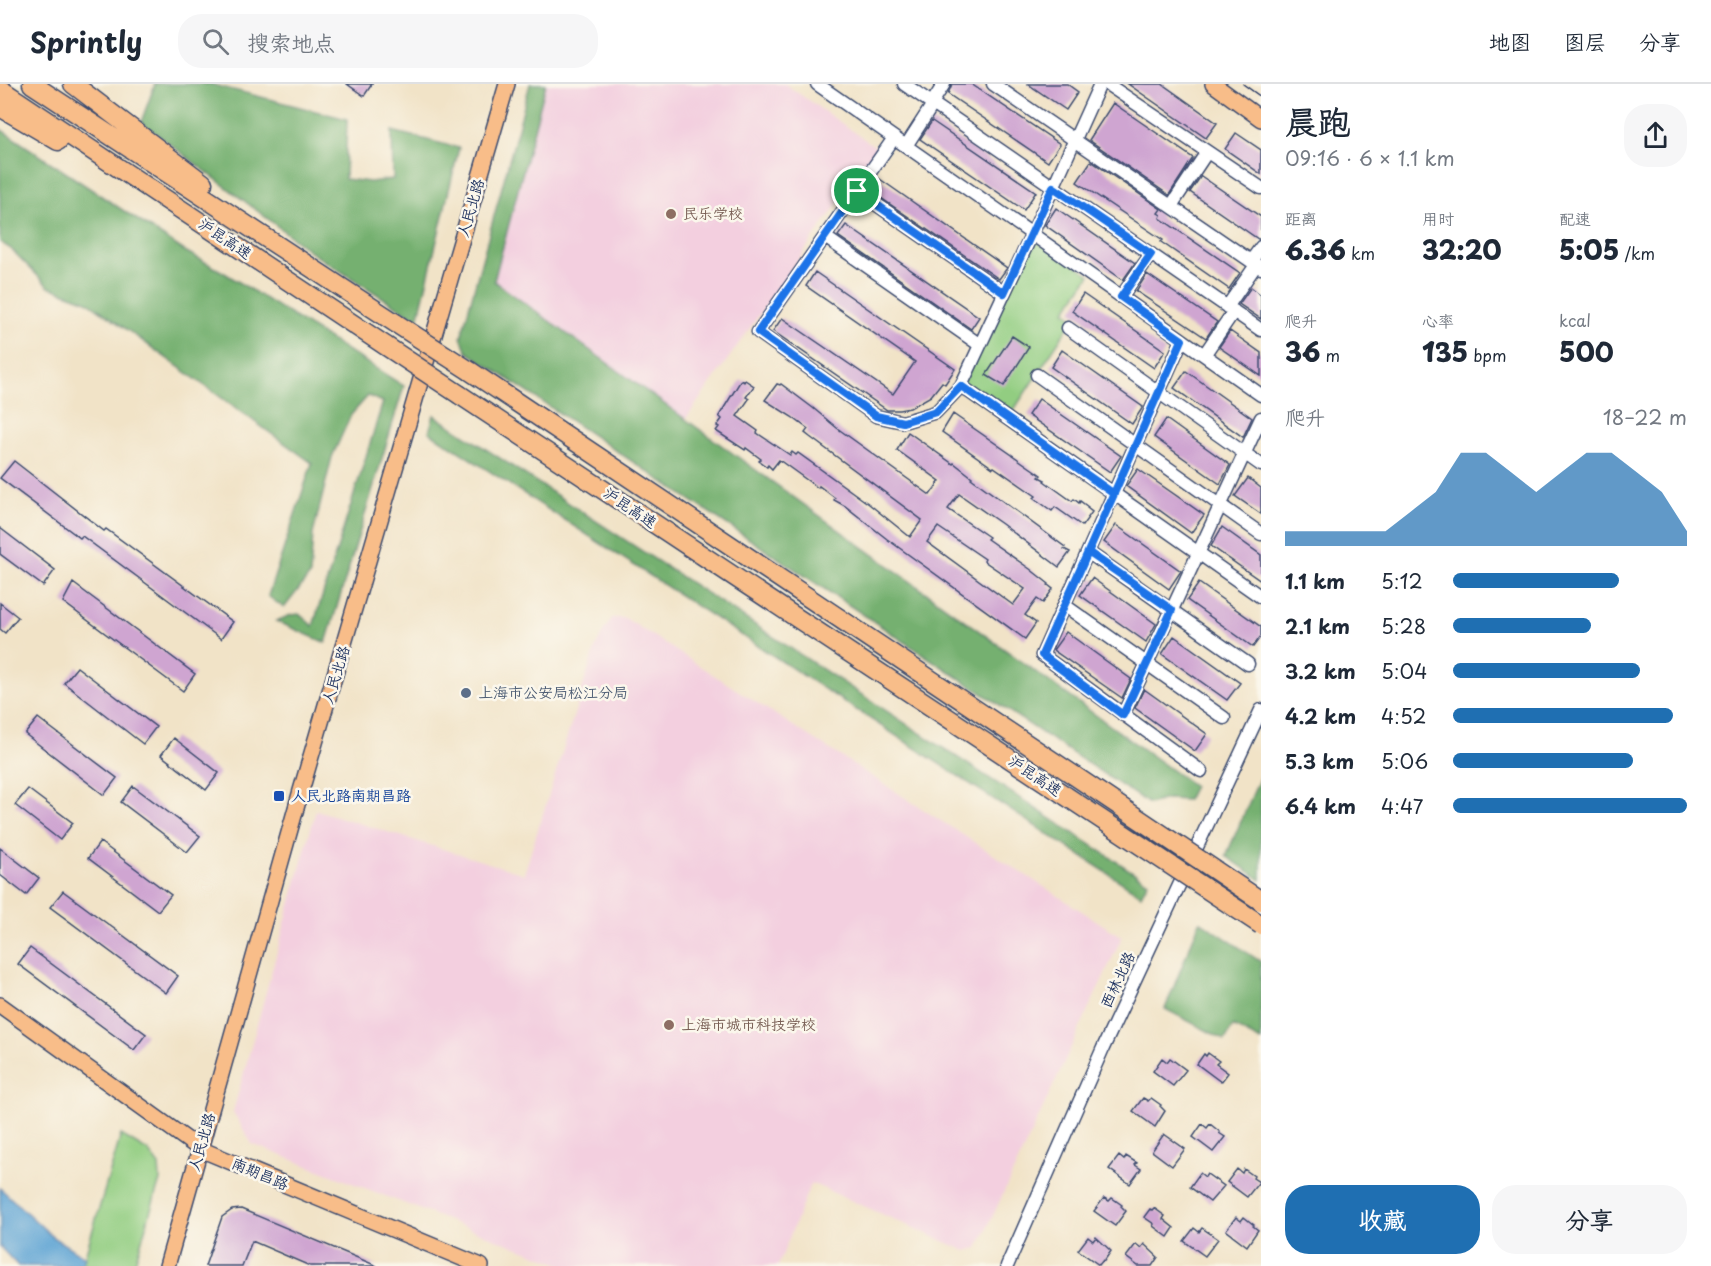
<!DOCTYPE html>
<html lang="zh">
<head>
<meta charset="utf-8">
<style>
  :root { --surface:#fff; --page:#f6f6f7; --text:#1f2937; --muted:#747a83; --line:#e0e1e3; --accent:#1f6fb2 }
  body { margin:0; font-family:"Playpen Sans","LXGW WenKai TC",sans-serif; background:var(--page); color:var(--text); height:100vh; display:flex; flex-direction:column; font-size:22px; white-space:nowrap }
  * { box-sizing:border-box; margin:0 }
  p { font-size:20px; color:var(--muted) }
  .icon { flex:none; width:33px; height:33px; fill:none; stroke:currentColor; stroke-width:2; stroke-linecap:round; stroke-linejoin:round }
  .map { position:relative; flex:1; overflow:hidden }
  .drawer { display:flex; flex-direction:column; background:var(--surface); width:450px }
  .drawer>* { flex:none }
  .pin { position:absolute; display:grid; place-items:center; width:51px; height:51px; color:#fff; margin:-26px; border:3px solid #fff; border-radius:50%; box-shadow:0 2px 6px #0007 }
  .round { display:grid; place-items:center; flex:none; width:63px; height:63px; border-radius:24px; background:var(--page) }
  .headline { display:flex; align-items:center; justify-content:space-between; height:102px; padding:0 24px }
  h1 { font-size:33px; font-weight:800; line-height:45px }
  .stats { display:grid; grid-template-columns:repeat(3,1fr); gap:9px; height:102px; padding:6px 24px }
  .stats div { display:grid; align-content:center }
  .stats b { font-size:26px; font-weight:800 }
  .stats small { font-size:16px; font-weight:400 }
  .stats p { font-size:16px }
  .chart { height:168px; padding:12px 24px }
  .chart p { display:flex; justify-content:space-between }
  .chart svg { width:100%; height:108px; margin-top:6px; fill:var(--accent); opacity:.7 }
  .cta { display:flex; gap:12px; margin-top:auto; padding:12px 24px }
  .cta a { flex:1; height:69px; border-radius:24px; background:var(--accent); color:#fff; font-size:24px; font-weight:800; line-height:69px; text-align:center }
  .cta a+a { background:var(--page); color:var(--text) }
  ul { padding:0 24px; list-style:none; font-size:20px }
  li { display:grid; grid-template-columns:96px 72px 1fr; align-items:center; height:45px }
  li i { height:15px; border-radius:8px; background:var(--accent) }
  header { display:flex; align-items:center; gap:36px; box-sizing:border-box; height:84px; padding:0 30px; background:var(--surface); border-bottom:2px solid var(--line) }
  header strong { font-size:28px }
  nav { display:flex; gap:33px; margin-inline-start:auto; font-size:21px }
  .search { width:420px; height:54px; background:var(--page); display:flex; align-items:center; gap:15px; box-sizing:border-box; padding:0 21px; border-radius:24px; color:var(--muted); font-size:22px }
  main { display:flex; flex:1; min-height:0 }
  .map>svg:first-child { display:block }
  .built { fill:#f3cfdf }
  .green { fill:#92cd81; stroke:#567e70; stroke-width:1.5 }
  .forest { fill:#75b06f; stroke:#487066; stroke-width:1.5 }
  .water { fill:#5ea4d4; stroke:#3c6a99; stroke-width:1.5 }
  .building { fill:#cfa5d1; fill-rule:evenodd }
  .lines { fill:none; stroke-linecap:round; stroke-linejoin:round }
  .minor-casing { stroke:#3b4a6e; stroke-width:15 }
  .major-casing { stroke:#3b4a6e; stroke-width:18 }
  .highway-casing { stroke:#3b4a6e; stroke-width:21 }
  .minor { stroke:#fff; stroke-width:12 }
  .major { stroke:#f8bd89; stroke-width:15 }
  .highway { stroke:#f8bd89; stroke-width:18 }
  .tram { stroke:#1b2f5e; stroke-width:1.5 }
  .highway-bridge-casing { stroke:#3b4a6e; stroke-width:21; stroke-linecap:butt }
  .highway-bridge { stroke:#f8bd89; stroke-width:18 }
  .route-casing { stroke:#fff; stroke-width:12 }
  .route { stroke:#1a73e8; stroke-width:8 }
  .education-dot { fill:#8d6e63; stroke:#fbf7ec; stroke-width:2 }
  .service-dot { fill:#5c6f8a; stroke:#fbf7ec; stroke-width:2 }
  .transit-dot { fill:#1a4fb4; stroke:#fbf7ec; stroke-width:2 }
  .labels { text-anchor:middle; stroke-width:5; stroke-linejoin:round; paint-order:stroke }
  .street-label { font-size:15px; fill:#1b2f5e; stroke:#fbf7ec }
  .education-label { font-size:15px; fill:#785e54; stroke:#fbf7ec; text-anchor:start }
  .service-label { font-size:15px; fill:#4e5e75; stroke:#fbf7ec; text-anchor:start }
  .transit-label { font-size:15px; fill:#164399; stroke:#fbf7ec; text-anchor:start }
</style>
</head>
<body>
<header>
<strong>Sprintly</strong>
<div class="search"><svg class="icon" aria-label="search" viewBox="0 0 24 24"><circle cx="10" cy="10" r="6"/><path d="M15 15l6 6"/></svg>搜索地点</div>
<nav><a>地图</a><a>图层</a><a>分享</a></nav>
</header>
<main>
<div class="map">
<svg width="1261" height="1182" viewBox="0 0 1261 1182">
  <rect width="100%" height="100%" fill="#fbf7ec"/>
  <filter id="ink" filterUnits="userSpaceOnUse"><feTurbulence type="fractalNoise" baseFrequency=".0167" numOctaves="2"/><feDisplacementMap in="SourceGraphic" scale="12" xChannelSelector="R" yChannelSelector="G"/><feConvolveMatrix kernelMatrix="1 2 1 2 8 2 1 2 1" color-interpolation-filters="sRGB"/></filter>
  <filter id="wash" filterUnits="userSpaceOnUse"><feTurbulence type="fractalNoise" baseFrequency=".008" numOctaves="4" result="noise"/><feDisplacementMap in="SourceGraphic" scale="24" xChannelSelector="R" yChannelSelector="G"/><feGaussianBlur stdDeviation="1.35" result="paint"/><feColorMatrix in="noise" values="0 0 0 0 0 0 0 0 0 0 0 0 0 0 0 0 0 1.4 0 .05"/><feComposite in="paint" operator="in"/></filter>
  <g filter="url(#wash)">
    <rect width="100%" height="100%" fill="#f1e3c7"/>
    <path class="built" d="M 546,0 L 785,0 L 877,64 L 685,336 L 494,197 Z
      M 612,534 L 625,534 L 1122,853 L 978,1164 L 966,1167 L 811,1099 L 778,1182 L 565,1182 L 252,1060 L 233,1028 L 316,726 L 524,790 L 595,564 L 604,546 Z"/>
    <path class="green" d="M 1032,150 L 1090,191 L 1065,227 L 1074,234 L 1008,335 L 961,302 Z
      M 121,1051 L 148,1067 L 159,1081 L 160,1096 L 134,1182 L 82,1182 Z"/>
    <path class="forest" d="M 155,0 L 210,0 L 347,35 L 345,95 L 370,98 L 393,95 L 392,47 L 459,64 L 418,236 L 315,171 L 141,38 Z
      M 530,0 L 546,0 L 494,197 L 1194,702 L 1187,716 L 1167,715 L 1149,720 L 467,268 L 461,253 Z
      M 0,45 L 183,166 L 223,188 L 404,302 L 326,559 L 276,537 L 291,531 L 299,530 L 313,542 L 383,318 L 368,312 L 351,331 L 332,373 L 313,450 L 310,491 L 284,524 L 268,512 L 312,379 L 87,217 L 49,203 L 11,165 L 0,158 Z
      M 434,331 L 1148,798 L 1141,811 L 429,348 Z
      M 1261,691 L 1261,796 L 1226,772 Z
      M 1200,837 L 1261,878 L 1261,957 L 1233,942 L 1225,956 L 1165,925 Z"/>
    <path class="water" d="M 0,1104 L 54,1154 L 85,1173 L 82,1182 L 18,1182 L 0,1163 Z"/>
    <g id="blocks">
      <path class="building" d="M 347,0 L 372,0 L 364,12 Z
        M 952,0 L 971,0 L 1060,60 L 1048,78 L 948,10 Z
        M 1028,0 L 1067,0 L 1078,8 L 1066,26 Z
        M 1128,0 L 1162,0 L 1217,39 L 1206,54 Z
        M 1113,19 L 1193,74 L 1169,111 L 1089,56 Z
        M 932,37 L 1036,108 L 1024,126 L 920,55 Z
        M 1236,49 L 1261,66 L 1261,90 L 1225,65 Z
        M 1091,77 L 1161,125 L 1158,129 L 1161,131 L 1160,134 L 1240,189 L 1229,205 L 1161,158 L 1163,156 L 1077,98 Z
        M 1201,92 L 1261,133 L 1261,155 L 1258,155 L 1190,108 Z
        M 877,93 L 1007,184 L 999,195 L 868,105 Z
        M 1056,124 L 1135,179 L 1123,196 L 1045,141 Z
        M 846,141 L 979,233 L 971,245 L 838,152 Z
        M 815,188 L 955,285 L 945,300 L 942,298 L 931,312 L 910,324 L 899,326 L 887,326 L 773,247 L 782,234 L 893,310 L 915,278 L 806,202 Z
        M 1147,190 L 1217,238 L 1206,254 L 1136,207 Z
        M 1251,203 L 1261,211 L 1261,235 L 1239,220 Z
        M 1083,210 L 1165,267 L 1154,284 L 1072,227 Z
        M 1230,247 L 1261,269 L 1261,292 L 1219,263 Z
        M 1012,252 L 1029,263 L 1004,302 L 986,291 Z
        M 1062,266 L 1143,323 L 1132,340 L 1051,283 Z
        M 1186,287 L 1252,334 L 1243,353 L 1174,304 Z
        M 741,296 L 744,298 L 745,296 L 754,302 L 746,313 L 749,315 L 737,332 L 758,347 L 757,349 L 790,371 L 792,368 L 796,371 L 798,369 L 869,420 L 910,453 L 922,436 L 810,353 L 805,349 L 808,345 L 792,333 L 765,316 L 777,300 L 780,301 L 781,300 L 813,324 L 837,344 L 930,411 L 940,397 L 897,366 L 908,348 L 953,380 L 954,379 L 972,393 L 971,394 L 1065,463 L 1064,465 L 1070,468 L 1059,483 L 1002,440 L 959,410 L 948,425 L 989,453 L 987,455 L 1030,485 L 1049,500 L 1048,501 L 1053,505 L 1043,519 L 1037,515 L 1025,531 L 1036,539 L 1025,555 L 887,455 L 845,422 L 834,416 L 835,414 L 819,402 L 818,404 L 779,376 L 772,385 L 768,381 L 767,383 L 759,377 L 761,375 L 746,364 L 745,366 L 716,347 L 719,343 L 717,342 L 722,335 L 719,332 ZM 938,443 L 985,475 L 984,477 L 1025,505 L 1013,521 L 927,458 Z
        M 1039,315 L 1121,372 L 1110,388 L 1028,331 Z
        M 953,330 L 1041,391 L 1039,393 L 1045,396 L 1044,397 L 1072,417 L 1074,415 L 1079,419 L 1080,417 L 1088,423 L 1087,424 L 1092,428 L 1082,442 L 1055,423 L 1052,427 L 1034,414 L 1036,412 L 994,383 L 993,384 L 942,348 Z
        M 1166,335 L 1230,381 L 1220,400 L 1154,353 Z
        M 14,377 L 104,447 L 106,445 L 233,538 L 221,555 L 82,452 L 80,454 L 0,394 Z
        M 1138,385 L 1204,431 L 1191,449 L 1126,402 Z
        M 1248,394 L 1261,404 L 1261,430 L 1235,412 Z
        M 1116,441 L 1181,487 L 1169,505 L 1104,458 Z
        M 1222,443 L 1261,471 L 1261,497 L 1211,462 Z
        M 0,444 L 55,486 L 43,502 L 0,470 Z
        M 1092,494 L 1156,540 L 1146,558 L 1080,511 Z
        M 73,499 L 195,590 L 183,607 L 63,518 Z
        M 1199,499 L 1261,543 L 1261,552 L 1253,563 L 1187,516 Z
        M 0,519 L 18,533 L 5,549 L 0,545 Z
        M 1066,548 L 1131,595 L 1122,614 L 1053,566 Z
        M 1174,552 L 1240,599 L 1227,616 L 1162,570 Z
        M 77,583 L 156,643 L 143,660 L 64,599 Z
        M 1144,605 L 1207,650 L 1195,667 L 1135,624 Z
        M 38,634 L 117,694 L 104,711 L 25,650 Z
        M 174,654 L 219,689 L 206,706 L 161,671 Z
        M 133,702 L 200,752 L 187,768 L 121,718 Z
        M 28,705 L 73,739 L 60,756 L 15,721 Z
        M 100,758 L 171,811 L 158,827 L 88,774 Z
        M 0,764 L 39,794 L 26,811 L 0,791 Z
        M 63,807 L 178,892 L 166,909 L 50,823 Z
        M 30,864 L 146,950 L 134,966 L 18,880 Z
        M 1208,969 L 1219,977 L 1216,980 L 1228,989 L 1221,998 L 1197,980 L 1204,970 L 1206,972 Z
        M 1162,974 L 1167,978 L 1170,974 L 1186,986 L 1173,1002 L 1153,987 Z
        M 1143,1014 L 1148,1017 L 1151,1014 L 1161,1021 L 1160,1022 L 1165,1027 L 1155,1043 L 1133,1027 Z
        M 1202,1040 L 1207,1044 L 1210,1040 L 1220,1048 L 1219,1049 L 1225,1053 L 1213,1068 L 1193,1053 Z
        M 1164,1050 L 1185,1065 L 1172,1082 L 1152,1067 Z
        M 1119,1072 L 1124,1076 L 1126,1072 L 1137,1079 L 1135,1081 L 1141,1085 L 1130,1100 L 1109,1085 Z
        M 1237,1085 L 1242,1089 L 1244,1085 L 1254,1092 L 1253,1094 L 1259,1098 L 1247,1113 L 1227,1098 Z
        M 1200,1089 L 1205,1093 L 1207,1090 L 1224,1102 L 1210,1118 L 1190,1103 Z
        M 1104,1114 L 1109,1117 L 1112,1114 L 1122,1121 L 1121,1122 L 1126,1127 L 1115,1142 L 1094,1127 Z
        M 1154,1124 L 1165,1132 L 1163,1135 L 1174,1144 L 1168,1153 L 1153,1142 L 1154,1140 L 1144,1133 L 1150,1125 L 1152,1126 Z
        M 241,1125 L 377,1182 L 310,1182 L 252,1157 L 242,1182 L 205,1182 L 222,1133 L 232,1126 Z
        M 1236,1133 L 1241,1137 L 1244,1133 L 1254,1141 L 1253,1142 L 1258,1146 L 1247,1162 L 1226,1146 Z
        M 1194,1144 L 1199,1148 L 1202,1144 L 1218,1155 L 1205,1172 L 1184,1157 Z
        M 1088,1153 L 1093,1157 L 1096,1153 L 1111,1167 L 1104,1177 L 1103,1176 L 1099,1181 L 1078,1166 Z
        M 1136,1160 L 1141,1164 L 1144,1160 L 1158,1173 L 1152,1182 L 1138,1182 L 1126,1173 Z"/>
    </g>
  </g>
  <g filter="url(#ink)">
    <use href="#blocks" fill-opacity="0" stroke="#3b4a6e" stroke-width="1.5"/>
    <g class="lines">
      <g class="minor-casing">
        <path id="minor" d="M 817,0 L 1032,150 L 961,302 L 1261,513
          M 904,0 L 1261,246
          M 993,0 L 1261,184
          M 1100,0 L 1032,150 L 1261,311
          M 1107,0 L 1261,104
          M 932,19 L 944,0
          M 894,54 L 758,248 L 876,332 L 903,338 L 936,328 L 961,302
          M 906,62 L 933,20
          M 857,107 L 1004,209
          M 1171,122 L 1207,68
          M 825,153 L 980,261
          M 1251,177 L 1261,163
          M 1121,213 L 1151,170
          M 1227,223 L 1256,181
          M 1068,244 L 1261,381
          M 1182,256 L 1042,571 L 1201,687
          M 1204,271 L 1234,227
          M 1037,291 L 1261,450
          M 1088,468 L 1248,580
          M 1064,521 L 1224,634
          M 1123,631 L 1261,334
          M 1007,1182 L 1103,964 L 1261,626"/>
      </g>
      <g class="major-casing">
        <path id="major" d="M 1213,0 L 1261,35
          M 0,921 L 200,1065 L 481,1182
          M 167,1182 L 298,717 L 507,0"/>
      </g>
      <g class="highway-casing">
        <path id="highway" d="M 32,0 L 397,240
          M 73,0 L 203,99
          M 0,5 L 386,262
          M 0,23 L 58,57
          M 470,287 L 1075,692
          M 460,311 L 1066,712"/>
      </g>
      <use href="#minor" class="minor"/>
      <use href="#major" class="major"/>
      <use href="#highway" class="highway"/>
      <path class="tram" d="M 1243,0 L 1261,13"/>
      <g class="highway-bridge-casing">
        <path id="highway-bridge" d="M 397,240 L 470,287
          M 386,262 L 460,311
          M 1075,692 L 1261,817
          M 1066,712 L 1261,841"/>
      </g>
      <use href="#highway-bridge" class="highway-bridge"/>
    </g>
  </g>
  <g class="lines" filter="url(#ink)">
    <g class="route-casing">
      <path id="route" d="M 857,107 L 758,248 L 876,332 L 903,338 L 936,328 L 961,302 L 1114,410 L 1042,571 L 1123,631 L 1172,526 L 1088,468 L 1182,256 L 1121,213 L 1151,170 L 1053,103 L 1004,209 L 857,107"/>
    </g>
    <use href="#route" class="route"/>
  </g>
  <g class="education-dot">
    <circle cx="671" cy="130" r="6"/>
    <circle cx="669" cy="941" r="6"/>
  </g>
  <circle class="service-dot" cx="466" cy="609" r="6"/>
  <rect class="transit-dot" x="273" y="706" width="12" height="12" rx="3"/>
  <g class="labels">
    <g class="street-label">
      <text transform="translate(471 124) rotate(-74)" y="5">人民北路</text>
      <text transform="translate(225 155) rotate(34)" y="5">沪昆高速</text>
      <text transform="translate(630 424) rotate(34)" y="5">沪昆高速</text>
      <text transform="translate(336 591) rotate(-73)" y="5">人民北路</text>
      <text transform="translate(1035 692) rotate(34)" y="5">沪昆高速</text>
      <text transform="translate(1118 896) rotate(-65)" y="5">西林北路</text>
      <text transform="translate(202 1058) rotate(-74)" y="5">人民北路</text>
      <text transform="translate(260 1090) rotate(23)" y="5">南期昌路</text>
    </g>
    <g class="education-label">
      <text x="683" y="135">民乐学校</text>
      <text x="681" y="946">上海市城市科技学校</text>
    </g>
    <g class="service-label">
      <text x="478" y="614">上海市公安局松江分局</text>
    </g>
    <g class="transit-label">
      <text x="291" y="717">人民北路南期昌路</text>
    </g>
  </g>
</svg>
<div class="pin" style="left:857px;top:107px;background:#1e9e55"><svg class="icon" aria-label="arrive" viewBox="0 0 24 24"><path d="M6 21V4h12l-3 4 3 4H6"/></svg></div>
</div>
<section class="drawer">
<div class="headline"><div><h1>晨跑</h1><p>09:16 · 6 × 1.1 km</p></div><a class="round"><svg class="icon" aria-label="share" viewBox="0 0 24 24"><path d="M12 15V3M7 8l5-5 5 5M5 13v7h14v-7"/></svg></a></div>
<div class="stats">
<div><p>距离</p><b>6.36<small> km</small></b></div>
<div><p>用时</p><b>32:20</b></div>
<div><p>配速</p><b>5:05<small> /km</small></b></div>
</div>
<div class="stats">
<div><p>爬升</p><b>36<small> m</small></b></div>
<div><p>心率</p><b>135<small> bpm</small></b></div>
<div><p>kcal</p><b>500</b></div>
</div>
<div class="chart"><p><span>爬升</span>18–22 m</p>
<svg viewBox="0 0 160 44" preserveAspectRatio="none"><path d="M0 44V38L10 38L20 38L30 38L40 38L50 30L60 22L70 6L80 6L90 14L100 22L110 14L120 6L130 6L140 14L150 22L160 38V44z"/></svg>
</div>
<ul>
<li><b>1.1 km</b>5:12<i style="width:71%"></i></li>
<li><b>2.1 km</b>5:28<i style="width:59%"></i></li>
<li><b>3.2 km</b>5:04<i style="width:80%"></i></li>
<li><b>4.2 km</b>4:52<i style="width:94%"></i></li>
<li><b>5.3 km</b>5:06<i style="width:77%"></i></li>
<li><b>6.4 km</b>4:47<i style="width:100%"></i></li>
</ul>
<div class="cta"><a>收藏</a><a>分享</a></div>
</section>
</main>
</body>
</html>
